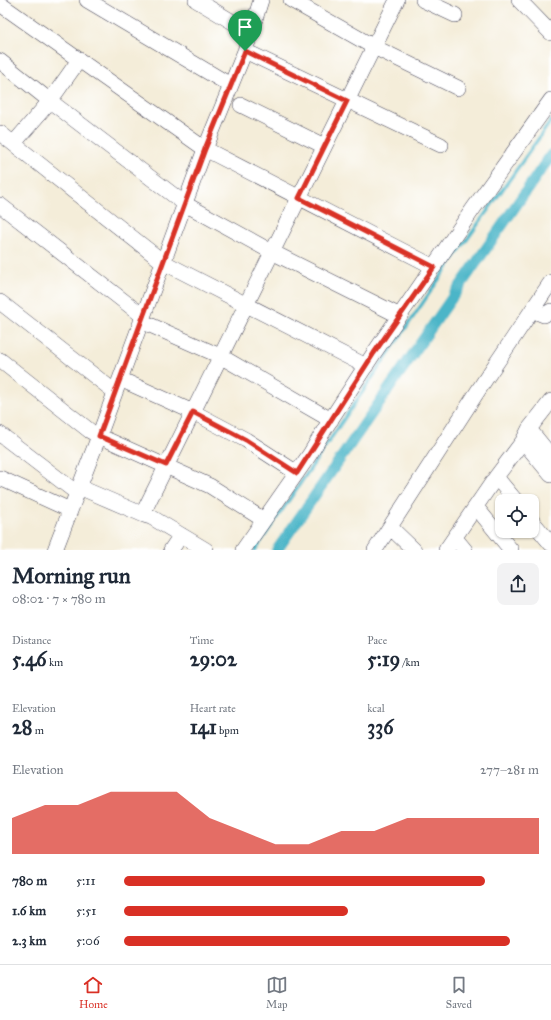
<!DOCTYPE html>
<html lang="en">
<head>
<meta charset="utf-8">
<style>
  :root { --surface:#fff; --page:#f2f2f3; --text:#1f2937; --muted:#747a83; --line:#e0e1e3; --accent:#d93025 }
  body { margin:0; font-family:"IM FELL Great Primer",serif; background:var(--page); color:var(--text); height:100vh; display:flex; flex-direction:column; font-size:15px; white-space:nowrap }
  * { box-sizing:border-box; margin:0 }
  p { font-size:13px; color:var(--muted) }
  .icon { flex:none; width:22px; height:22px; fill:none; stroke:currentColor; stroke-width:2; stroke-linecap:round; stroke-linejoin:round }
  .map { position:relative; height:550px; overflow:hidden }
  .side { display:flex; flex-direction:column; background:var(--surface); flex:1 }
  .side>* { flex:none }
  .tools { position:absolute; left:495px; top:494px; display:grid; gap:8px }
  .tools a { display:grid; place-items:center; width:44px; height:44px; border-radius:8px; background:var(--surface); box-shadow:0 1px 3px #0004; font-size:20px }
  .pin { position:absolute; display:grid; place-items:center; width:34px; height:34px; color:#fff; margin:-41px -17px; border-radius:50% 50% 50% 0; rotate:-45deg; box-shadow:0 0 4px #0007 }
  .pin .icon { rotate:45deg }
  .round { display:grid; place-items:center; flex:none; width:42px; height:42px; border-radius:8px; background:var(--page) }
  .overview { display:flex; align-items:center; justify-content:space-between; height:68px; padding:0 12px }
  h1 { font-size:22px; font-weight:700; line-height:30px }
  .stats { display:grid; grid-template-columns:repeat(3,1fr); gap:6px; height:68px; padding:4px 12px }
  .stats div { display:grid; align-content:center }
  .stats b { font-size:20px; font-weight:700 }
  .stats small { font-size:11px; font-weight:400 }
  .stats p { font-size:11px }
  .chart { height:112px; padding:8px 12px }
  .chart p { display:flex; justify-content:space-between }
  .chart svg { width:100%; height:72px; margin-top:4px; fill:var(--accent); opacity:.7 }
  ul { padding:0 12px; list-style:none; font-size:13px }
  li { display:grid; grid-template-columns:64px 48px 1fr; align-items:center; height:30px }
  li i { height:10px; border-radius:5px; background:var(--accent) }
  .tab-bar { display:flex; justify-content:space-around; align-items:center; height:56px; border-top:1px solid var(--line); background:var(--surface); font-size:11px; color:var(--muted) }
  .tab-bar a { display:grid; justify-items:center; gap:2px }
  .tab-bar .current { color:var(--accent) }
  .map>svg:first-child { display:block }
  .lines { fill:none; stroke-linecap:round; stroke-linejoin:round }
  .stream { stroke:#4bb5c8; stroke-width:3.5 }
  .canal { stroke:#4bb5c8; stroke-width:11 }
  .minor-casing { stroke:#424053; stroke-width:16 }
  .minor { stroke:#fff; stroke-width:15 }
  .route-casing { stroke:#fff; stroke-width:8 }
  .route { stroke:#d93025; stroke-width:5 }
</style>
</head>
<body>
<div class="map">
<svg width="551" height="550" viewBox="0 0 551 550">
  <rect width="100%" height="100%" fill="#fff"/>
  <filter id="ink" filterUnits="userSpaceOnUse"><feTurbulence type="fractalNoise" baseFrequency=".025" numOctaves="2"/><feDisplacementMap in="SourceGraphic" scale="8" xChannelSelector="R" yChannelSelector="G"/><feConvolveMatrix kernelMatrix="1 2 1 2 8 2 1 2 1" color-interpolation-filters="sRGB"/></filter>
  <filter id="wash" filterUnits="userSpaceOnUse"><feTurbulence type="fractalNoise" baseFrequency=".012" numOctaves="4" result="noise"/><feDisplacementMap in="SourceGraphic" scale="16" xChannelSelector="R" yChannelSelector="G"/><feGaussianBlur stdDeviation="0.9" result="paint"/><feColorMatrix in="noise" values="0 0 0 0 0 0 0 0 0 0 0 0 0 0 0 0 0 1.4 0 .05"/><feComposite in="paint" operator="in"/></filter>
  <g filter="url(#wash)">
    <rect width="100%" height="100%" fill="#f4edd9"/>
    <g class="lines">
      <path class="stream" d="M 255,550 L 437,282 L 551,121"/>
      <path class="canal" d="M 277,550 L 551,155"/>
    </g>
  </g>
  <g filter="url(#ink)">
    <g class="lines">
      <g class="minor-casing">
        <path id="minor" d="M 87,0 L 230,85
          M 196,0 L 251,33
          M 291,0 L 374,47 L 458,88
          M 423,0 L 455,15
          M 519,0 L 551,33
          M 0,4 L 205,149 L 434,267
          M 245,51 L 441,145
          M 0,61 L 50,101 L 185,204 L 272,252 L 400,316
          M 241,105 L 324,146
          M 0,133 L 163,262 L 366,366
          M 14,143 L 50,101 L 79,60
          M 0,205 L 143,316
          M 0,302 L 115,392
          M 532,310 L 544,315 L 551,311
          M 141,321 L 220,356 L 331,420
          M 0,360 L 90,431 L 99,436 L 210,486 L 264,520
          M 120,379 L 193,412 L 246,440 L 297,473
          M 529,429 L 551,456
          M 0,434 L 77,493
          M 523,441 L 551,475
          M 496,477 L 516,501
          M 0,478 L 70,510
          M 79,487 L 144,515 L 151,517 L 206,550
          M 476,507 L 511,550
          M 144,515 L 146,507 L 397,0
          M 532,521 L 551,544
          M 390,527 L 414,550
          M 455,538 L 465,550
          M 55,550 L 99,436 L 205,149 L 245,51 L 261,0
          M 171,550 L 181,535
          M 243,550 L 310,454 L 326,427 L 374,353 L 473,209 L 551,100
          M 375,550 L 485,380 L 551,282
          M 446,550 L 496,477 L 523,441 L 529,429 L 551,401"/>
      </g>
      <use href="#minor" class="minor"/>
    </g>
  </g>
  <g class="lines" filter="url(#ink)">
    <g class="route-casing">
      <path id="route" d="M 245,51 L 347,101 L 299,198 L 434,267 L 374,353 L 297,473 L 246,440 L 193,412 L 166,465 L 99,436 L 205,149 Z"/>
    </g>
    <use href="#route" class="route"/>
  </g>
</svg>
<div class="tools">
<a><svg class="icon" aria-label="locate" viewBox="0 0 24 24"><circle cx="12" cy="12" r="6"/><path d="M12 2v4M12 18v4M2 12h4M18 12h4"/></svg></a>
</div>
<div class="pin" style="left:245px;top:51px;background:#1e9e55"><svg class="icon" aria-label="arrive" viewBox="0 0 24 24"><path d="M6 21V4h12l-3 4 3 4H6"/></svg></div>
</div>
<section class="side">
<div class="overview"><div><h1>Morning run</h1><p>08:02 · 7 × 780 m</p></div><a class="round"><svg class="icon" aria-label="share" viewBox="0 0 24 24"><path d="M12 15V3M7 8l5-5 5 5M5 13v7h14v-7"/></svg></a></div>
<div class="stats">
<div><p>Distance</p><b>5.46<small> km</small></b></div>
<div><p>Time</p><b>29:02</b></div>
<div><p>Pace</p><b>5:19<small> /km</small></b></div>
</div>
<div class="stats">
<div><p>Elevation</p><b>28<small> m</small></b></div>
<div><p>Heart rate</p><b>141<small> bpm</small></b></div>
<div><p>kcal</p><b>336</b></div>
</div>
<div class="chart"><p><span>Elevation</span>277–281 m</p>
<svg viewBox="0 0 160 44" preserveAspectRatio="none"><path d="M0 44V22L10 14L20 14L30 6L40 6L50 6L60 22L70 30L80 38L90 38L100 30L110 30L120 22L130 22L140 22L150 22L160 22V44z"/></svg>
</div>
<ul>
<li><b>780 m</b>5:11<i style="width:87%"></i></li>
<li><b>1.6 km</b>5:51<i style="width:54%"></i></li>
<li><b>2.3 km</b>5:06<i style="width:93%"></i></li>
</ul>
</section>
<nav class="tab-bar">
<a class="current"><svg class="icon" aria-label="home" viewBox="0 0 24 24"><path d="M3 11l9-7 9 7M6 9v11h12V9"/></svg>Home</a>
<a><svg class="icon" aria-label="map" viewBox="0 0 24 24"><path d="M3 6l6-2 6 2 6-2v14l-6 2-6-2-6 2zM9 4v14M15 6v14"/></svg>Map</a>
<a><svg class="icon" aria-label="saved" viewBox="0 0 24 24"><path d="M7 4h10v16l-5-4-5 4z"/></svg>Saved</a>
</nav>
</body>
</html>
